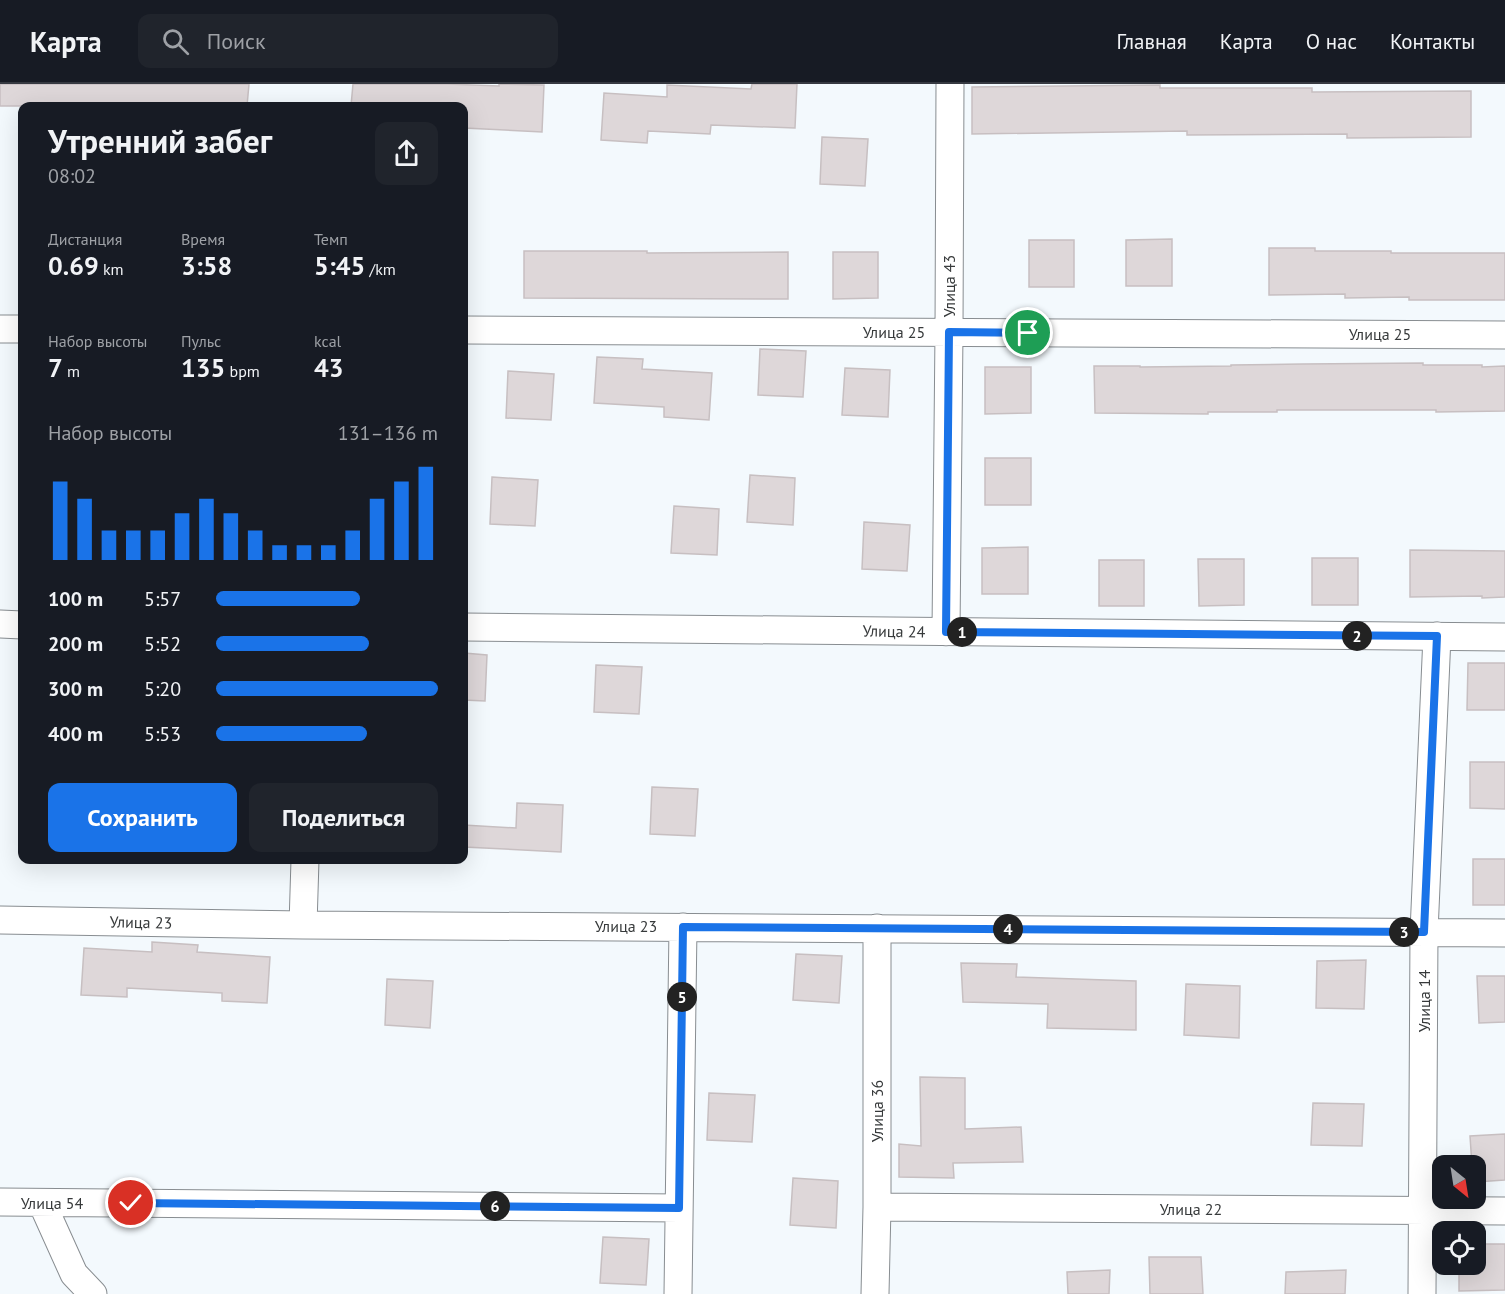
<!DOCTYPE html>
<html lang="ru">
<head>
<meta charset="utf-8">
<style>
  :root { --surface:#171b24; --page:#20242c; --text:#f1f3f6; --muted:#9ea1a6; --line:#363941; --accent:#1a73e8 }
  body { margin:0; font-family:"PT Sans",sans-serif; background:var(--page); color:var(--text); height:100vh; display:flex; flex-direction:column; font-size:22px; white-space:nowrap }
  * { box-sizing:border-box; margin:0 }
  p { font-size:20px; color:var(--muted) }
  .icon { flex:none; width:33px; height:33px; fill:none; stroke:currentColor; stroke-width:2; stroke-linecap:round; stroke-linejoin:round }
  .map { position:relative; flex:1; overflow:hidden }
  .sheet { position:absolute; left:18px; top:18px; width:450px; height:762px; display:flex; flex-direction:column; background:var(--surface); border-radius:12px; box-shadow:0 6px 24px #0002 }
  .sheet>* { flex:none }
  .needle { width:39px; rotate:150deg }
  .fabs { position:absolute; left:1432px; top:1071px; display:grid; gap:12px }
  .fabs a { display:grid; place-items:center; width:54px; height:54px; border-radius:12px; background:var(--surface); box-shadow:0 6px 24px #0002; font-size:30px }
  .pin { position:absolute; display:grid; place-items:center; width:51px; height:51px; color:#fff; margin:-26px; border:3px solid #fff; border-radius:50%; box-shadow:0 2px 6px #0007 }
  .km { position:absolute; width:30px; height:30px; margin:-15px; border-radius:50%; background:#222; color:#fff; font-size:16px; line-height:30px; text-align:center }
  .round { display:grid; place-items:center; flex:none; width:63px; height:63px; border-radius:12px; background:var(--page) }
  .summary { display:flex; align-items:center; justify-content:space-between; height:102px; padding:0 30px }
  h1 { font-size:33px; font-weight:600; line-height:45px }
  .figures { display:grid; grid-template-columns:repeat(3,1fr); gap:9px; height:102px; padding:6px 30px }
  .figures div { display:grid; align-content:center }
  .figures b { font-size:26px; font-weight:600 }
  .figures small { font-size:16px; font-weight:400 }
  .figures p { font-size:16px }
  .chart { height:168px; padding:12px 30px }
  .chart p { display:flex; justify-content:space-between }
  .chart svg { width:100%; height:108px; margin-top:6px; stroke:var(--accent); stroke-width:6 }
  .action { display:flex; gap:12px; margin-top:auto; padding:12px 30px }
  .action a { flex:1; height:69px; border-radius:12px; background:var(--accent); color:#fff; font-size:24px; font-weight:600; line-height:69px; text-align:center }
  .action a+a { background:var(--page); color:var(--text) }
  ul { padding:0 30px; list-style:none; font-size:20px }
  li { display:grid; grid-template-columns:96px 72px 1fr; align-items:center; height:45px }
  li i { height:15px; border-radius:8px; background:var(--accent) }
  header { display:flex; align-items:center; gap:36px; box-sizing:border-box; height:84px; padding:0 30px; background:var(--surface); border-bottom:2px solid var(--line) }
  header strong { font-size:28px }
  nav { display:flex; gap:33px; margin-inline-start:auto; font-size:21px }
  .search { width:420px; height:54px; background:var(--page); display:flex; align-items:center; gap:15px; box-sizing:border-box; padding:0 21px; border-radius:12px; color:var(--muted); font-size:22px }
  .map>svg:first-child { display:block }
  .building { fill:#ded7d9; stroke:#c7bfc1; stroke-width:1.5 }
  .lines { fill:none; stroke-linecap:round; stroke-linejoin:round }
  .street-casing { stroke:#888d91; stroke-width:29 }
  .street { stroke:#fff; stroke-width:27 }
  .route-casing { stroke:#fff; stroke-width:12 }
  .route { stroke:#1a73e8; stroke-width:8 }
  .labels { text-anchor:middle; stroke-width:4.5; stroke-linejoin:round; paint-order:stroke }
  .street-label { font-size:16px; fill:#373a3b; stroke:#fff }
</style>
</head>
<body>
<header>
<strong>Карта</strong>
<div class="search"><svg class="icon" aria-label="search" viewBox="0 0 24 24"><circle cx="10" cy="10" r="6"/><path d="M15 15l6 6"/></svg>Поиск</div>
<nav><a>Главная</a><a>Карта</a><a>О нас</a><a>Контакты</a></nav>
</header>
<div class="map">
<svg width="1505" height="1210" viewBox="0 0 1505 1210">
  <rect width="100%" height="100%" fill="#f3f9fd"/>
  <path class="building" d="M 0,0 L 249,0 L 247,22 L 0,22 Z
    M 353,0 L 447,0 L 499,2 L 499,0 L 544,1 L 542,48 L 464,44 L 464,22 L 351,22 Z
    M 752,0 L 797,0 L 795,44 L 711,41 L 710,50 L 648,47 L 647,59 L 601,56 L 604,9 L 667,13 L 667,1 L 751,5 Z
    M 1160,1 L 1160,4 L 1312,4 L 1312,8 L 1471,7 L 1471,53 L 1347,54 L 1347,50 L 1187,51 L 1187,47 L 972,50 L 972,3 Z
    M 822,53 L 868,55 L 865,102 L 820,100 Z
    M 1172,155 L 1172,202 L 1126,202 L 1126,156 Z
    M 1029,156 L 1074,156 L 1074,203 L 1029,203 Z
    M 1269,164 L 1315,164 L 1315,167 L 1391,167 L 1391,169 L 1505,169 L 1505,216 L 1409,216 L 1409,213 L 1345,214 L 1345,210 L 1269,211 Z
    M 524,167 L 647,167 L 647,169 L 788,168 L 788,215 L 524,214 Z
    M 833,168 L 878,168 L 878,214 L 833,215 Z
    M 760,265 L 806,267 L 803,313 L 758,311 Z
    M 597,273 L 643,275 L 642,285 L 712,289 L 709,336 L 664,333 L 664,323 L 594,319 Z
    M 1423,279 L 1423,281 L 1482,281 L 1482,283 L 1505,282 L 1505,327 L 1436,328 L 1436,326 L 1277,326 L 1277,328 L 1208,328 L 1208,330 L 1095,329 L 1094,282 L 1140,282 L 1140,283 L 1231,282 L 1231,281 L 1302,280 Z
    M 985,283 L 1031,283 L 1031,329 L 985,330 Z
    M 845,284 L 890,286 L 888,333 L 842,331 Z
    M 508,287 L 554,290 L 551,336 L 506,334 Z
    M 985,374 L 1031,374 L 1031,421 L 985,421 Z
    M 750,391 L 795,394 L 793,441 L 747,438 Z
    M 492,393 L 538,396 L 535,442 L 490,440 Z
    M 674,422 L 719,425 L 717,471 L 671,469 Z
    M 864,438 L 910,441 L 907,487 L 862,485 Z
    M 1028,463 L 1028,510 L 982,510 L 982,464 Z
    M 1410,466 L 1505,467 L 1505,513 L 1482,514 L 1482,512 L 1410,513 Z
    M 1312,474 L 1358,474 L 1358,521 L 1312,521 Z
    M 1198,475 L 1244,475 L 1244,521 L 1199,522 Z
    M 1099,476 L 1144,476 L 1144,522 L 1099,522 Z
    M 464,569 L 487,571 L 485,617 L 464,616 Z
    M 1468,579 L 1505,579 L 1505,626 L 1467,626 Z
    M 596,581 L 642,583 L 639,630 L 594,628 Z
    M 1470,678 L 1505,678 L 1505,725 L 1470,724 Z
    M 652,703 L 698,705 L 695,752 L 650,750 Z
    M 517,719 L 563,721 L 561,768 L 464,763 L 464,741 L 516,744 Z
    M 1473,775 L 1505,775 L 1505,821 L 1473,821 Z
    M 152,858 L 198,861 L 197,868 L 270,873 L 267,919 L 222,917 L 222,909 L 127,904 L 127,913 L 81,911 L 84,864 L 152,868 Z
    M 796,870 L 842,872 L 839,919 L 793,916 Z
    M 1366,876 L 1364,925 L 1316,924 L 1317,877 Z
    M 961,879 L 1017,880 L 1016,893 L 1136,897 L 1136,946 L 1047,944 L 1048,920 L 963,918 Z
    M 1477,892 L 1505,892 L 1505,938 L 1479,939 Z
    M 387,895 L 433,897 L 430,944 L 385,941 Z
    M 1186,900 L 1240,902 L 1239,954 L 1184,951 Z
    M 920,993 L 965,994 L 965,1045 L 1021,1043 L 1023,1078 L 953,1079 L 954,1094 L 899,1093 L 899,1060 L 921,1062 Z
    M 709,1009 L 755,1011 L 752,1058 L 707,1056 Z
    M 1313,1019 L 1364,1020 L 1362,1062 L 1311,1061 Z
    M 1505,1050 L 1505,1096 L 1476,1098 L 1476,1082 L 1472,1082 L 1470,1052 Z
    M 793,1094 L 838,1097 L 836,1144 L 790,1141 Z
    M 603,1153 L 649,1155 L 646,1201 L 600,1199 Z
    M 1476,1160 L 1505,1160 L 1505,1206 L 1459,1207 L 1459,1180 L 1476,1180 Z
    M 1149,1173 L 1201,1173 L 1203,1210 L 1150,1210 Z
    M 1110,1186 L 1109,1210 L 1068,1210 L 1067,1188 Z
    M 1346,1186 L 1345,1210 L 1285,1210 L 1286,1188 Z"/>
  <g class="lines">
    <g class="street-casing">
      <path id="street" d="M 0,245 L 22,245
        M 464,246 L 1505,251
        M 0,540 L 22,541
        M 464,543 L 1505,553
        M 946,548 L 949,248 L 950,0
        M 0,836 L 303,841 L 1505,849
        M 303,841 L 305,776
        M 0,1118 L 679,1124
        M 42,1119 L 74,1190 L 93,1210
        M 877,1123 L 1505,1127
        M 678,1210 L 683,843
        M 875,1210 L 877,1123 L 877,844
        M 1422,1210 L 1424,848 L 1437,552"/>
    </g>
    <use href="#street" class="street"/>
  </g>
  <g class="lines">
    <g class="route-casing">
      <path id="route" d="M 131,1119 L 679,1124 L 683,843 L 1424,848 L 1437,552 L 946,548 L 949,248 L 1028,249"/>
    </g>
    <use href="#route" class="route"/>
  </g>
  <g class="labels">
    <g class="street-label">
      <text transform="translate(949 202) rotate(-90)" y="6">Улица 43</text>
      <text x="894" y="254">Улица 25</text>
      <text x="1380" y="256">Улица 25</text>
      <text transform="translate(894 547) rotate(1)" y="6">Улица 24</text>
      <text transform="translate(141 838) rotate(1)" y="6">Улица 23</text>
      <text x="626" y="848">Улица 23</text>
      <text transform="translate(1424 917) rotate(-90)" y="6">Улица 14</text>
      <text transform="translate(877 1027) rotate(-90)" y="6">Улица 36</text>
      <text x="52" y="1125">Улица 54</text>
      <text x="1191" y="1131">Улица 22</text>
    </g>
  </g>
</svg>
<div class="fabs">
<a><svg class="needle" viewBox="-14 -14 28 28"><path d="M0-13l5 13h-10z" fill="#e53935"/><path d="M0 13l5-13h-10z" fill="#9ea1a6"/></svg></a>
<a><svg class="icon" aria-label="locate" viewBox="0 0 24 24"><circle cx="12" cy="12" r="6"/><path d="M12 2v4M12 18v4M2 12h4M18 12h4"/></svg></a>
</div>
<div class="pin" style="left:1028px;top:249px;background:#1e9e55"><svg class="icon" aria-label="arrive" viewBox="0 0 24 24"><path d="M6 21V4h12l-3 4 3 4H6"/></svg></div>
<div class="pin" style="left:131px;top:1119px;background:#d93025"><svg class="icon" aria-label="check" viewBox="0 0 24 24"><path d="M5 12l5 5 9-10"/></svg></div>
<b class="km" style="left:962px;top:548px">1</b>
<b class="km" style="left:1357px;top:552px">2</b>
<b class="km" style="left:1404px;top:848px">3</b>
<b class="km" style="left:1008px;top:845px">4</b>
<b class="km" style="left:682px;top:913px">5</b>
<b class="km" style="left:495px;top:1122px">6</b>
<section class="sheet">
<div class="summary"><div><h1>Утренний забег</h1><p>08:02</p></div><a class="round"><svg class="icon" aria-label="share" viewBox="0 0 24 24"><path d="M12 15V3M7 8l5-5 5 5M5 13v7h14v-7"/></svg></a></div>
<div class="figures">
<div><p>Дистанция</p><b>0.69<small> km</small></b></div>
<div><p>Время</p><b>3:58</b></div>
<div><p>Темп</p><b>5:45<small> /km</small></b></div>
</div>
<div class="figures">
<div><p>Набор высоты</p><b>7<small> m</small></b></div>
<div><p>Пульс</p><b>135<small> bpm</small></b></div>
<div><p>kcal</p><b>43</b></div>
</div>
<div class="chart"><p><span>Набор высоты</span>131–136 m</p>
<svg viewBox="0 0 160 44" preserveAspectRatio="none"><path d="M5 44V12M15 44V19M25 44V32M35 44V32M45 44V32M55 44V25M65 44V19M75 44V25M85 44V32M95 44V38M105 44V38M115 44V38M125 44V32M135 44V19M145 44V12M155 44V6"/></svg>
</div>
<ul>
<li><b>100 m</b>5:57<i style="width:65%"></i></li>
<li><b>200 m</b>5:52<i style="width:69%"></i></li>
<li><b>300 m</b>5:20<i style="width:100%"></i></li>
<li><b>400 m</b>5:53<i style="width:68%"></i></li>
</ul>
<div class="action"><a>Сохранить</a><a>Поделиться</a></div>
</section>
</div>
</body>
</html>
